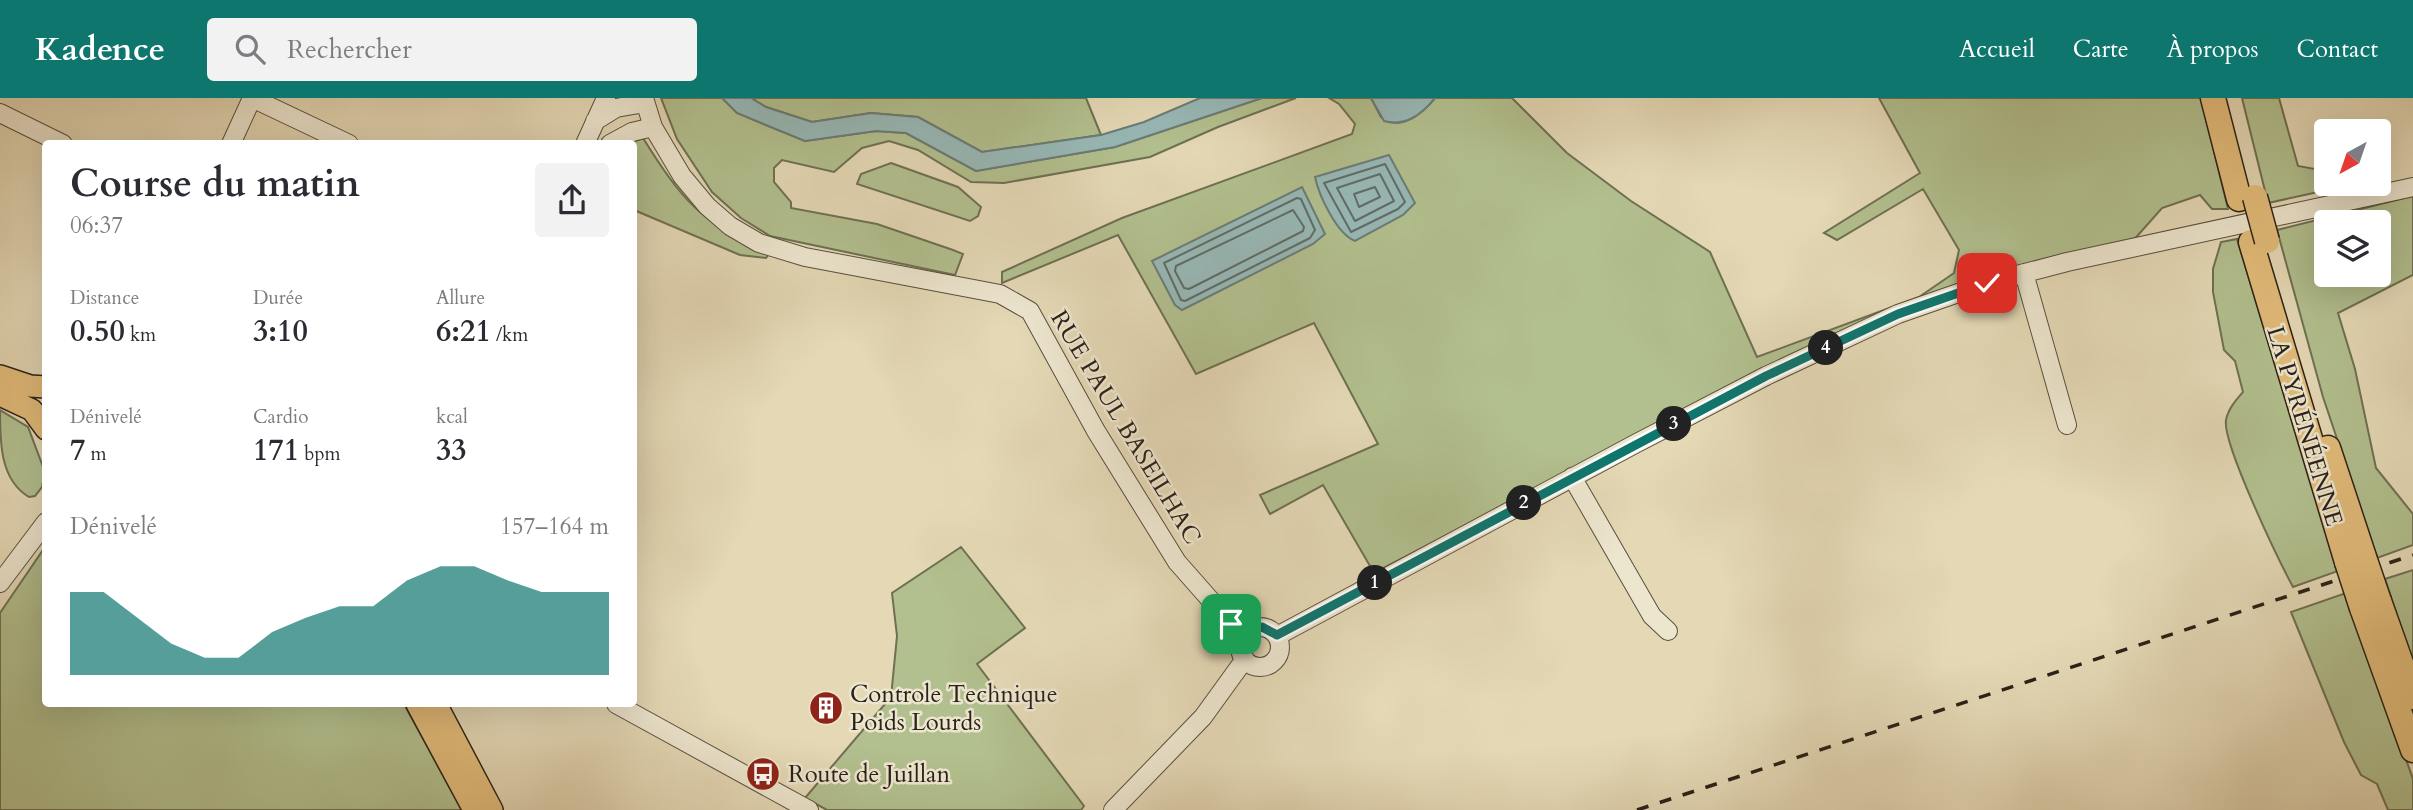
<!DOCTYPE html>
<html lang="fr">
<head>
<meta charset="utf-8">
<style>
  :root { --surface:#fff; --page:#f2f2f3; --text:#2b2b33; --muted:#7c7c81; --accent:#0f766e }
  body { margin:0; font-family:Cardo,serif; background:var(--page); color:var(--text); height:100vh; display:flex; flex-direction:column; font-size:26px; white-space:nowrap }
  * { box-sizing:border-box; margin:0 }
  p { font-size:23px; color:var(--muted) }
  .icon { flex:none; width:38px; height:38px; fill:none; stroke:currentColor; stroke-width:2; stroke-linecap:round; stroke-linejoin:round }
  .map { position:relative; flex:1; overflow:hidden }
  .sheet { position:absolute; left:42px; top:42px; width:595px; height:567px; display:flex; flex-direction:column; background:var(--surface); border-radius:7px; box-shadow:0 7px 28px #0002 }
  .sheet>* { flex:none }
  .needle { width:46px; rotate:220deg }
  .fabs { position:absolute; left:2314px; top:21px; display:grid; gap:14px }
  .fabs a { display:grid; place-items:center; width:77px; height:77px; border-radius:7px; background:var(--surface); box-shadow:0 7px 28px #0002; font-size:35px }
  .pin { position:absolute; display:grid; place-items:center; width:60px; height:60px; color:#fff; margin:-30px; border-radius:14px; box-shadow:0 4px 10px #0006 }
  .km { position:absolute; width:35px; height:35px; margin:-18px; border-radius:50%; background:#222; color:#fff; font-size:19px; line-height:35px; text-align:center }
  .round { display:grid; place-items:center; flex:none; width:74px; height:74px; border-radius:7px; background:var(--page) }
  .overview { display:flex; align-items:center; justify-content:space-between; height:119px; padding:0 28px }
  h1 { font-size:38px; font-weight:600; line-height:52px }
  .figures { display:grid; grid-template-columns:repeat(3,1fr); gap:10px; height:119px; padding:7px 28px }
  .figures div { display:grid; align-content:center }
  .figures b { font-size:30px; font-weight:600 }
  .figures small { font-size:19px; font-weight:400 }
  .figures p { font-size:19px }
  .chart { height:196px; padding:14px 28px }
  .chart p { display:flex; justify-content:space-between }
  .chart svg { width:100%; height:126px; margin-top:7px; fill:var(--accent); opacity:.7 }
  header { display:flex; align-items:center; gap:42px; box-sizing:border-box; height:98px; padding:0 35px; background:var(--accent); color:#fff }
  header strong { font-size:33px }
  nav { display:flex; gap:38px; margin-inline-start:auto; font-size:24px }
  .search { width:490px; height:63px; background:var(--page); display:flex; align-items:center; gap:18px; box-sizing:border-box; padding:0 24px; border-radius:7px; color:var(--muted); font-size:26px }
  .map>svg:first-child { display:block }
  .green { fill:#b2bf8e; stroke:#6e7053; stroke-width:2; fill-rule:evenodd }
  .water { fill:#97b8b6; stroke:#6b7c77; stroke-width:2 }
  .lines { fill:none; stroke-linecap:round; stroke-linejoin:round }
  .shore { stroke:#606c67; stroke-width:2 }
  .minor-casing { stroke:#584f3f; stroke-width:20 }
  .major-casing { stroke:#2a2118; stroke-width:24 }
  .highway-casing { stroke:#2a2118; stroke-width:27 }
  .minor { stroke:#ede6cf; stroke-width:18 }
  .major { stroke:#e2bc7a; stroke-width:21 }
  .highway { stroke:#e2bc7a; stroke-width:24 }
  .rail { stroke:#2a2118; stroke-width:3.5; stroke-dasharray:12 12; stroke-linecap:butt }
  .highway-bridge-casing { stroke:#2a2118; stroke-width:27; stroke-linecap:butt }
  .highway-bridge { stroke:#e2bc7a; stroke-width:24 }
  .route-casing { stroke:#fff; stroke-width:14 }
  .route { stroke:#0f766e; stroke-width:9 }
  .labels { text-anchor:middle; stroke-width:5; stroke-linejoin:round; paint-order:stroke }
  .street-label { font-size:24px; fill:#2a2118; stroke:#ede6cf }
  .poi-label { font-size:24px; fill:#2a2118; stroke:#ede6cf; text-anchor:start }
</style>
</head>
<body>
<header>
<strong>Kadence</strong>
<div class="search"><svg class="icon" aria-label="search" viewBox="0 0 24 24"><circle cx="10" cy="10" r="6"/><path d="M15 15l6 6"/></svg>Rechercher</div>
<nav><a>Accueil</a><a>Carte</a><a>À propos</a><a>Contact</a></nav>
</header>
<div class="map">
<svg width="2413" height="712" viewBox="0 0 2413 712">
  <rect width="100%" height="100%" fill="#e4d8b5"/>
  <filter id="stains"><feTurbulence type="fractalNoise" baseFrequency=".00286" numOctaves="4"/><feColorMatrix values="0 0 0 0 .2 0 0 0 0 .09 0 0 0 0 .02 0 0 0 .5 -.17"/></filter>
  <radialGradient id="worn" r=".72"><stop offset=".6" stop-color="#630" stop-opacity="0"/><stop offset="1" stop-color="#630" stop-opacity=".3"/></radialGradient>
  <path class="green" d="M 661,0 L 722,0 L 737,15 L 805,43 L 876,33 L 906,35 L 976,73 L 1115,49 L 1262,0 L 1296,0 L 1218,29 L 1150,59 L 1004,85 L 971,84 L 918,52 L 889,43 L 862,50 L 834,74 L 782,62 L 774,70 L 774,84 L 791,104 L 791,110 L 877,126 L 953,152 L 963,156 L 955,177 L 770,138 L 741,120 L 712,94 L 677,41 Z
    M 751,0 L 1086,0 L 1101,37 L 982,54 L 918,19 L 871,15 L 812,24 L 766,9 Z
    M 1329,0 L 1371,0 L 1381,19 C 1401,35 1422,15 1435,0 L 1512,0 L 1567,55 L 1631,103 L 1710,154 L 1757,259 L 1919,199 L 1954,175 L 1959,152 L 1923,91 L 1837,142 L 1824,135 L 1920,75 L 1879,0 L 2201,0 L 2228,111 L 2212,111 L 2200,97 L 2162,110 L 2131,145 L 1981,181 L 1762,273 L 1374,475 L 1323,387 L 1270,416 L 1260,397 L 1378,346 L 1314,225 L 1196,276 L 1118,137 L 1002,185 L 1002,174 L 1122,120 L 1352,36 L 1355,26 L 1339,6 Z
    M 2242,0 L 2279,0 L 2298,68 L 2326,73 L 2326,86 L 2355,86 L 2268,105 Z
    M 643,40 C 681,101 702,126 769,156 L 766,160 L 740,157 L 634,112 L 634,46 L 628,46 Z
    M 891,65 L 958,89 L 981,109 L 978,118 L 970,123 L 857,86 L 861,76 Z
    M 2413,98 L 2413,177 L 2338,215 L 2355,271 L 2376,370 L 2413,416 L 2413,447 L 2377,460 L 2323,299 L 2277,132 ZM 2326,124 L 2378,124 L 2378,177 L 2326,177 Z
    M 2237,141 L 2338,473 L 2293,489 C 2279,463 2222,345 2226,322 C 2228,311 2236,302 2243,294 L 2235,263 L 2224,252 L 2213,194 L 2213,171 L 2221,144 Z
    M 0,312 L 28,329 L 45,374 L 42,389 L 35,398 L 29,399 C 0,382 0,344 0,312 Z
    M 45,449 L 46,606 L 404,606 L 462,712 L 0,712 L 0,515 Z
    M 961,449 L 1025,530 L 977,566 L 1084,708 L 1081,712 L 827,712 L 805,700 L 891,599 L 897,538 L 892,495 Z
    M 2413,472 L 2413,566 L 2385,481 Z
    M 2346,495 L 2413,681 L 2413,712 L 2388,712 L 2377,686 L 2361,677 L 2344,644 L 2291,514 Z"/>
  <path class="water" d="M 722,0 L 751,0 L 766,9 L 812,24 L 871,15 L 918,19 L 982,54 L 1101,37 L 1144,24 L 1200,0 L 1262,0 L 1115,49 L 976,73 L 906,35 L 876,33 L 805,43 L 737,15 Z
    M 1371,0 L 1435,0 C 1422,16 1406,29 1384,23 Z
    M 1389,57 L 1415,105 L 1403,117 L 1355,143 C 1337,136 1319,98 1315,79 Z
    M 1302,89 L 1325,136 L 1313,146 L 1182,212 L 1175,207 L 1152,163 Z"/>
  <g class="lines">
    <path class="shore" d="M 1385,66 L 1405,104 L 1398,111 L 1351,134 L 1324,85 Z
      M 1380,76 L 1394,103 L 1355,123 L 1337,90 Z
      M 1375,89 L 1380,99 L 1359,109 L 1354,96 Z
      M 1297,100 L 1301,101 L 1315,132 L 1310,140 L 1185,203 L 1181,202 L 1164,165 Z
      M 1293,112 L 1304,129 L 1303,133 L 1189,191 L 1184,190 L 1175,173 L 1176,168 Z"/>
    <g class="minor-casing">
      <path id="minor" d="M 252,0 L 349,46
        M 644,0 L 653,29 L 682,78 L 707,108 L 730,128 L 759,145 L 805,159 L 1000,196 L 1030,213 L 1096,333 L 1177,464 L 1243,539
        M 0,15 L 63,46
        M 595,23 L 616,10 L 645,5
        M 231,46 L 252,0
        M 585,46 L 606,0
        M 610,46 L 632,34 L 653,29
        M 2024,175 L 2067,327
        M 1572,379 L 1652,518 L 1668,533
        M 0,485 L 46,424
        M1240 549a20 20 0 1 1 40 0a20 20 0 1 1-40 0Z
        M 1277,538 L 1635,346 L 1766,278 L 1898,216 L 1987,185 L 2067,164 L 2413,89
        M 616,606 L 809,712
        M 1113,712 L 1203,619 L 1245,561"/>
    </g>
    <g class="major-casing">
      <path id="major" d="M 0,278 L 30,288 L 46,289
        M 0,297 L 32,312 L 46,331
        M 417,606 L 474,712
        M 436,606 L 492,712"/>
    </g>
    <g class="highway-casing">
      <path id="highway" d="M 2213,0 L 2239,101
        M 2251,144 L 2347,464
        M 2328,350 L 2364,459
        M 2379,503 L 2413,599
        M 2362,510 L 2413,652"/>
    </g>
    <use href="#minor" class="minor"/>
    <use href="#major" class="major"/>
    <use href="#highway" class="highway"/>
    <path class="rail" d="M 1637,712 L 2413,457"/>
    <g class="highway-bridge-casing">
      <path id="highway-bridge" d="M 2255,99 L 2267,143
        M 2364,459 L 2379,503
        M 2347,464 L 2362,510"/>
    </g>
    <use href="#highway-bridge" class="highway-bridge"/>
  </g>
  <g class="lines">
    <g class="route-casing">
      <path id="route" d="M 1231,526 L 1243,539 L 1248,533 L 1262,529 L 1277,537 L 1766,278 L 1898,216 L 1987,185"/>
    </g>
    <use href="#route" class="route"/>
  </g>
  <defs>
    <g id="building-disc" transform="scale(1.75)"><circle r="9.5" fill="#8f2418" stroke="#ede6cf"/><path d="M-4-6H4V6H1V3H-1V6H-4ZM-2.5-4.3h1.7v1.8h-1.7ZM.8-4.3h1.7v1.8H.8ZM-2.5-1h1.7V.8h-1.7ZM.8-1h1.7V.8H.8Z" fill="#fff"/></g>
    <g id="bus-disc" transform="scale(1.75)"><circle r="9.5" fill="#8f2418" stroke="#ede6cf"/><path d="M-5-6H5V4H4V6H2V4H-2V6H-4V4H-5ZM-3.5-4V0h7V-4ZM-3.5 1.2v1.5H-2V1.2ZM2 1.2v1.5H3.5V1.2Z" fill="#fff"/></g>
  </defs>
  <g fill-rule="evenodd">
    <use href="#building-disc" x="826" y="610"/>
    <use href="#bus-disc" x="763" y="676"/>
  </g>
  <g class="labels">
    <g class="street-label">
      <text transform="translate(2305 328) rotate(73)" y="8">LA PYRÉNÉENNE</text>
      <text transform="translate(1126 329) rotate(59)" y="8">RUE PAUL BASEILHAC</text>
    </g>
    <g class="poi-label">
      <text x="850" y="604">Controle Technique<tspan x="850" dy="28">Poids Lourds</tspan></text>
      <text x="788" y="684">Route de Juillan</text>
    </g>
  </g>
  <rect width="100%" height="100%" filter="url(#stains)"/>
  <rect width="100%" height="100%" fill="url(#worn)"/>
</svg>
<div class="fabs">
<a><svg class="needle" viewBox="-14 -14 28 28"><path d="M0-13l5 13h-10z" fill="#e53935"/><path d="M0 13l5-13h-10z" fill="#7c7c81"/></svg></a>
<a><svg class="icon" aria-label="layers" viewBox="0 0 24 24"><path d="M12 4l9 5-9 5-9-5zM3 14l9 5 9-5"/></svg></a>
</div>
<div class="pin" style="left:1231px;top:526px;background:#1e9e55"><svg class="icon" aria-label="arrive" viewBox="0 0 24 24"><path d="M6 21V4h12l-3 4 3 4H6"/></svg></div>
<div class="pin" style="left:1987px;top:185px;background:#d93025"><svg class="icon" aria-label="check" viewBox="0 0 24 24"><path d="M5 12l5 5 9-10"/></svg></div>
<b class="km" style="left:1375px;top:485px">1</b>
<b class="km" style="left:1524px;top:405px">2</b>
<b class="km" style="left:1674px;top:326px">3</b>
<b class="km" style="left:1826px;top:250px">4</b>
<section class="sheet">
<div class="overview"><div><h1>Course du matin</h1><p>06:37</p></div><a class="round"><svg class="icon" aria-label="share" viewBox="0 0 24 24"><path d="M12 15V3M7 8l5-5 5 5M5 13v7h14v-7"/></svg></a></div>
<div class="figures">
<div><p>Distance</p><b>0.50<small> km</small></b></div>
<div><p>Durée</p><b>3:10</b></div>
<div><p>Allure</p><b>6:21<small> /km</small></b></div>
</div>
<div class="figures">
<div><p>Dénivelé</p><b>7<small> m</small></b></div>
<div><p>Cardio</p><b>171<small> bpm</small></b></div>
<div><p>kcal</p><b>33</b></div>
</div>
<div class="chart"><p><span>Dénivelé</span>157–164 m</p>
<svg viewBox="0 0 160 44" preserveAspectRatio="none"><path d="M0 44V15L10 15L20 24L30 33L40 38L50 38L60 29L70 24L80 20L90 20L100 11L110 6L120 6L130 11L140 15L150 15L160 15V44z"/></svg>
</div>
</section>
</div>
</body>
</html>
